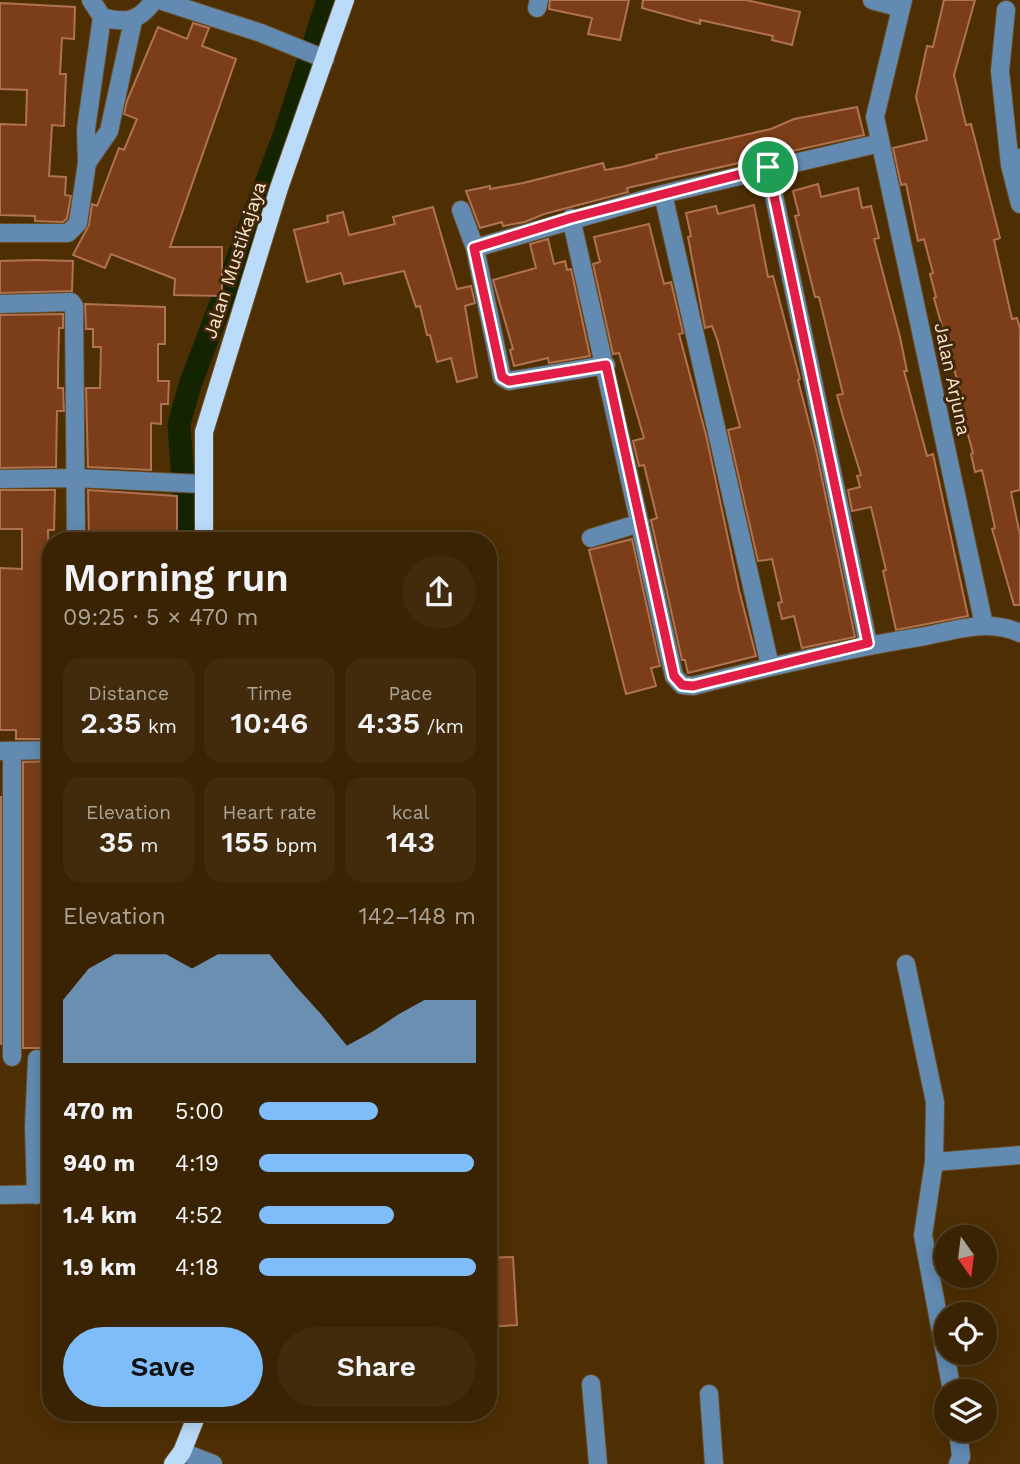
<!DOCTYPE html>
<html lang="en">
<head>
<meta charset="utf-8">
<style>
  :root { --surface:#3a2302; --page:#412b0c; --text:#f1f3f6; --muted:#aba499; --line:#544024; --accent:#7fbdfa }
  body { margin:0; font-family:"Work Sans",sans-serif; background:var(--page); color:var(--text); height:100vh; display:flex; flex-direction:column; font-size:26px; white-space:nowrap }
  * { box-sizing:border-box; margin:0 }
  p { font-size:23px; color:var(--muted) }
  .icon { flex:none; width:38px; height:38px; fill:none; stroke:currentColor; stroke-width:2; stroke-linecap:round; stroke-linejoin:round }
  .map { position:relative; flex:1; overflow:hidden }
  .drawer { position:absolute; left:42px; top:532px; width:455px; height:889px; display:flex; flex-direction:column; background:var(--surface); border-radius:28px; box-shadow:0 4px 18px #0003,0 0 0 2px var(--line) }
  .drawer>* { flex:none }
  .needle { width:46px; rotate:166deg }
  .fabs { position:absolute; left:934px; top:1225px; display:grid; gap:14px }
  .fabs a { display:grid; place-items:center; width:63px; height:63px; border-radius:50%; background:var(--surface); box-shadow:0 4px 18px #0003,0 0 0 2px var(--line); font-size:35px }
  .pin { position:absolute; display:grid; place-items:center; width:60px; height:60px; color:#fff; margin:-30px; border:4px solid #fff; border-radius:50%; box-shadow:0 2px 7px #0007 }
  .round { display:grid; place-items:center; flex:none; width:74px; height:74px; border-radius:37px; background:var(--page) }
  .overview { display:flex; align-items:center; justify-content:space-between; height:119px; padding:0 21px }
  h1 { font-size:38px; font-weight:600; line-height:52px }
  .metrics { display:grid; grid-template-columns:repeat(3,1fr); gap:10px; height:119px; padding:7px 21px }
  .metrics div { display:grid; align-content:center; border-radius:18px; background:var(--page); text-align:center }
  .metrics b { font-size:30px; font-weight:600 }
  .metrics small { font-size:19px; font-weight:400 }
  .metrics p { font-size:19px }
  .chart { height:196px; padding:14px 21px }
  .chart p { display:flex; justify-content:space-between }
  .chart svg { width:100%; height:126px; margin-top:7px; fill:var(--accent); opacity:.7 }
  .primary-button { display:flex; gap:14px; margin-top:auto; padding:14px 21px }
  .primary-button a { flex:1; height:80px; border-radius:42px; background:var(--accent); color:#111; font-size:28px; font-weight:600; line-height:80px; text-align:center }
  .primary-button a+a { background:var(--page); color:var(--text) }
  ul { padding:0 21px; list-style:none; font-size:23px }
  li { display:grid; grid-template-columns:112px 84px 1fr; align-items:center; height:52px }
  li i { height:18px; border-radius:9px; background:var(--accent) }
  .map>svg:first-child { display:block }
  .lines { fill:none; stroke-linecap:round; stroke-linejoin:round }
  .canal { stroke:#142300; stroke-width:23 }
  .building { fill:#7c3e19; stroke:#af7252; stroke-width:2 }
  .minor-casing { stroke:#6a4c23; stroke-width:20 }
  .major-casing { stroke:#6a4c23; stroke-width:20 }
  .minor { stroke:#638bb2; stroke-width:18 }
  .major { stroke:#bbdbfb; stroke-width:18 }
  .route-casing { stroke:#fff; stroke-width:14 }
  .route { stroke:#e11d48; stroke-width:9 }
  .labels { text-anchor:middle; stroke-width:6; stroke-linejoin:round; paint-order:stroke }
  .street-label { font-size:19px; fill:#fde4c9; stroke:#3e270b }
</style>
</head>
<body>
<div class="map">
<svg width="1020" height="1464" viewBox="0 0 1020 1464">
  <rect width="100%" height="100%" fill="#4e2f03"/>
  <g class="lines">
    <path class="canal" d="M 187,541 L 179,424 L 190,385 L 284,136 L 328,0"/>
  </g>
  <path class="building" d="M 550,0 L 629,0 L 620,40 L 588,34 L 592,18 L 549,9 Z
    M 643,0 L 746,0 L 800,12 L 792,45 L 772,40 L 773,36 L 700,20 L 700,24 L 642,8 Z
    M 944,0 L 975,0 L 954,75 L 966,125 L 971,124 L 1000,238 L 994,240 L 1012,319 L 1017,318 L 1020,329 L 1020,490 L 1011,492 L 1020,535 L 1020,605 L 1014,605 L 992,529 L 995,528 L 982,470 L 975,472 L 971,454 L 973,453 L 956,391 L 960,390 L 934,298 L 936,297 L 930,274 L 933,273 L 924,239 L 918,241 L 906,184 L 901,185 L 893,148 L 927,140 L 916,97 L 927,46 L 933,47 Z
    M 0,3 L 75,7 L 74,39 L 62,38 L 60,74 L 66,74 L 64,126 L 52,125 L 49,176 L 66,177 L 65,195 L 71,196 L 67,218 L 63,222 L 35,221 L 35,216 L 0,215 L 0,124 L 26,125 L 27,90 L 0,89 Z
    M 193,23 L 209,28 L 202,46 L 236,59 L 170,247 L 222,247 L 222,296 L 174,295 L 175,279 L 111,254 L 105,268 L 73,255 L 89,225 L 92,204 L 97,206 L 119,148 L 124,150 L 137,119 L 124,114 L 127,101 L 158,27 L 187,39 Z
    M 857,107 L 864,135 L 627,188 L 628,192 L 544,214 L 525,222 L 503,226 L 502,222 L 480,228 L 466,191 L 490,186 L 490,189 L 523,183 L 603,163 L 605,170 L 622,167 L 657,158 L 656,155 L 771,129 L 794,119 Z
    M 818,184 L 821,197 L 858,188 L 862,208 L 871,206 L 879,238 L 874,239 L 900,337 L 907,371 L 904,371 L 927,456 L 933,454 L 968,616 L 896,630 L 883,571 L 886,570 L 871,507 L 852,511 L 848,490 L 860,487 L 857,476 L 861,475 L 843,417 L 837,395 L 843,394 L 830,342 L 819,297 L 815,297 L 795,216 L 799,215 L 793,191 Z
    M 754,205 L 768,277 L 773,276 L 800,379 L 798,380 L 816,450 L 855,637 L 802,648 L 794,616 L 782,619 L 778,603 L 782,602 L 772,559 L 758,561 L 728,430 L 740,427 L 717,339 L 712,326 L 705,328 L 688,237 L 691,236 L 686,213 L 716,206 L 718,214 Z
    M 433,207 L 457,289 L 471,286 L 475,303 L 465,306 L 477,377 L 457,382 L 451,358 L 437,362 L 430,335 L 427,335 L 420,306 L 416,307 L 404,271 L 344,284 L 341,273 L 307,282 L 294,230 L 328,222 L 327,216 L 343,212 L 349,235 L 395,224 L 393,217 Z
    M 649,224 L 664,284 L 671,282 L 683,333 L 679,334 L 706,435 L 739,590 L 756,656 L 688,673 L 685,660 L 682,660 L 651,520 L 657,518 L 644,465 L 639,466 L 633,441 L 644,438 L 619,353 L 613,354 L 593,264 L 600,262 L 594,237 Z
    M 548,239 L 554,264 L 565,261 L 567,270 L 571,269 L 590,356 L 549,363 L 548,358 L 514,366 L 510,350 L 513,349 L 493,280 L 536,268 L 530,244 Z
    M 34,260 L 73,261 L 72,291 L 0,293 L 0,261 Z
    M 85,304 L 165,307 L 165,344 L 158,344 L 158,381 L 169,381 L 168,404 L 161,404 L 161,424 L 151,423 L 151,470 L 88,467 L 86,388 L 100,388 L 101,347 L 93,347 L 93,329 L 86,329 Z
    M 63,314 L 63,328 L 59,328 L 58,373 L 58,388 L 63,388 L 64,411 L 57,411 L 56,467 L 0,468 L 0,315 Z
    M 0,490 L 55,490 L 54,530 L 48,530 L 51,739 L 16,739 L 16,730 L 0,730 L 0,568 L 22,569 L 22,529 L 0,529 Z
    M 88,490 L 177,496 L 177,540 L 89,541 Z
    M 632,539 L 660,666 L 651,668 L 656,686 L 626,694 L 589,550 Z
    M 51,761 L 51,866 L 47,866 L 46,902 L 51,936 L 51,1048 L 23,1048 L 23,762 Z
    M 0,797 L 1,797 L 1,1044 L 0,1044 Z
    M 513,1257 L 517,1325 L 488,1327 L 488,1258 Z"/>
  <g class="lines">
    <g class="minor-casing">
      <path id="minor" d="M 91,0 L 102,17 C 126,24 140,21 154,0
        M 159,0 L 261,33 L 325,59
        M 872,0 L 901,8
        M 903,0 L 875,117 L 984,625
        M 537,8 L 539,0
        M 1006,10 L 1000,71 L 1010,165
        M 1020,158 L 1010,165 L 1020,204
        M 87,163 L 109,131 L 133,21
        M 768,167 L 868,643
        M 663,194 L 770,666
        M 461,210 L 475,248
        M 571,218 L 674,676 L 682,685 L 693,686 C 768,667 843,649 920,637 C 953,631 987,618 1020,633
        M 0,233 L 68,233 L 78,223 L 87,163 L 86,129 L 102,17
        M 0,304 L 71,302 L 74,306 L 76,541
        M 606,365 L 509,381 L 502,377 L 475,248 L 663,194 L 880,143
        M 0,479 L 75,478 L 203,484
        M 591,538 L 640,523
        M 2,751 L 51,750
        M 906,964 L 935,1102 L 934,1162 L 923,1235 L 952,1391
        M 12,1057 L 12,751
        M 934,1162 L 1020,1155
        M 0,1195 L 51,1194
        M 36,1195 L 34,1127 L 37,1059
        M 591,1384 L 598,1464
        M 709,1394 L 714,1464
        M 182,1452 L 213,1464
        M 958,1464 L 961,1457 L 958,1430"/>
    </g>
    <g class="major-casing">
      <path id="major" d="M 204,541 L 204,432 L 279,188 L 345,0
        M 173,1464 L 182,1452 L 198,1412"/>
    </g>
    <use href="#minor" class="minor"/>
    <use href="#major" class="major"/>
  </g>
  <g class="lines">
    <g class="route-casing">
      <path id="route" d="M 768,167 L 868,643 L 693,686 L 682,685 L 674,676 L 606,365 L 509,381 L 502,377 L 474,248 L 571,218 Z"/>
    </g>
    <use href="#route" class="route"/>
  </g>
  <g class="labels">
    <g class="street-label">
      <text transform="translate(234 260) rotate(-72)" y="7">Jalan Mustikajaya</text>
      <text transform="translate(953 379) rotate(78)" y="7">Jalan Arjuna</text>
    </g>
  </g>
</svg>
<div class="fabs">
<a><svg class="needle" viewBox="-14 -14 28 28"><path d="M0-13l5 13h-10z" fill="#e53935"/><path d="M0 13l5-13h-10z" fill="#aba499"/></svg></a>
<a><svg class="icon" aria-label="locate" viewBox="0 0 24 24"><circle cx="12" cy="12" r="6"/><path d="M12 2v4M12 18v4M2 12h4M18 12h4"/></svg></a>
<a><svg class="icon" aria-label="layers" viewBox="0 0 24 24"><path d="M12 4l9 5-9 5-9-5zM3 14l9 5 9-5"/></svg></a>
</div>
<div class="pin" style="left:768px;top:167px;background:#1e9e55"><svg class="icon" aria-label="arrive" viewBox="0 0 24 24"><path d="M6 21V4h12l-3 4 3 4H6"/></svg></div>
<section class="drawer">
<div class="overview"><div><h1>Morning run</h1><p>09:25 · 5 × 470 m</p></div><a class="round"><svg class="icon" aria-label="share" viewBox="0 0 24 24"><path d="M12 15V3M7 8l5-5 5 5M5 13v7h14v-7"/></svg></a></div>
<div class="metrics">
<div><p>Distance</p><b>2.35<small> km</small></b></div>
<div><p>Time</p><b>10:46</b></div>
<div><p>Pace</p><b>4:35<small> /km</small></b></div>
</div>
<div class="metrics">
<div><p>Elevation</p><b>35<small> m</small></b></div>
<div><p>Heart rate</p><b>155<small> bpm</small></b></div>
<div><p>kcal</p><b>143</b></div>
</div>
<div class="chart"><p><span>Elevation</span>142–148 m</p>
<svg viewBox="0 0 160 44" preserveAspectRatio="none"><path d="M0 44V22L10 11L20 6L30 6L40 6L50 11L60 6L70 6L80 6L90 17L100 27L110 38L120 33L130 27L140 22L150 22L160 22V44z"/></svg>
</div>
<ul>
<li><b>470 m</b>5:00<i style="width:55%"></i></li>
<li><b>940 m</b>4:19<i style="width:99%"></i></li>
<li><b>1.4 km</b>4:52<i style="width:62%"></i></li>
<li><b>1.9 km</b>4:18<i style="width:100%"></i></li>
</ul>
<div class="primary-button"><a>Save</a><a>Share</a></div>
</section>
</div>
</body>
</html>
